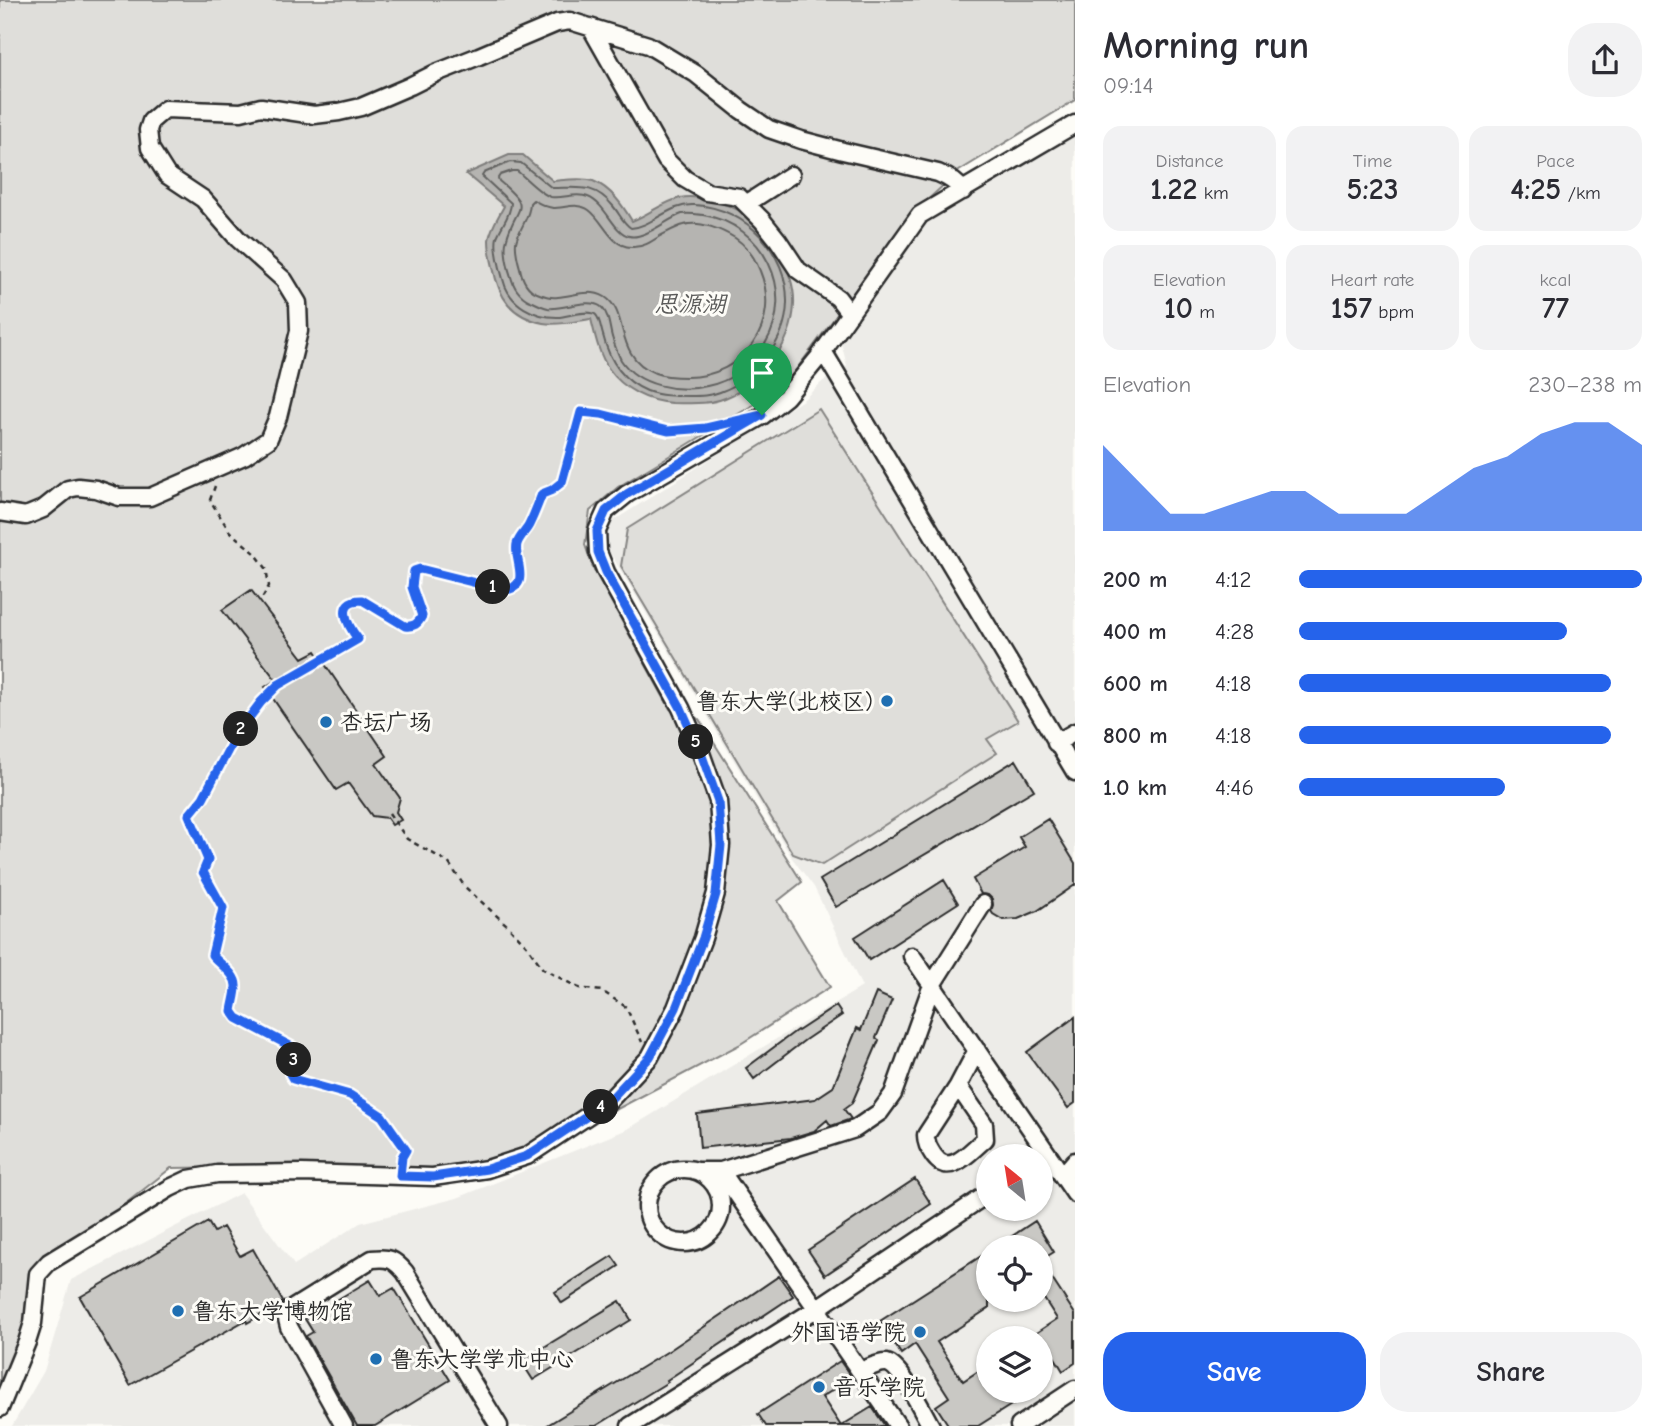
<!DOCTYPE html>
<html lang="en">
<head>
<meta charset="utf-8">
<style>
  :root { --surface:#fff; --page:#f2f2f3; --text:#2b2b33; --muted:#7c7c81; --accent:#2563eb }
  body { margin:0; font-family:"Comic Neue","LXGW WenKai TC",sans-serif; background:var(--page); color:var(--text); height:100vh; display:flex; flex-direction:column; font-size:26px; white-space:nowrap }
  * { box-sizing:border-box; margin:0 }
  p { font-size:23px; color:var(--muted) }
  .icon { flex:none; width:38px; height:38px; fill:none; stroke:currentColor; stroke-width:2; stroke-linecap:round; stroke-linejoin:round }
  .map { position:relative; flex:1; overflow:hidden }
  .side { display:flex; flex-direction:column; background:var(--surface); width:595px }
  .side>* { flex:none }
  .needle { width:46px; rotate:330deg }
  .fabs { position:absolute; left:976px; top:1144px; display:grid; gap:14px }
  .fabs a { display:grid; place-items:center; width:77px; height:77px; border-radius:50%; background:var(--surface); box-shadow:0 2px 5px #0004; font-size:35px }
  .pin { position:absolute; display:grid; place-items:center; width:60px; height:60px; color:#fff; margin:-72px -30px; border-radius:50% 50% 50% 0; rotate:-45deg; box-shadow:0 0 7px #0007 }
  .pin .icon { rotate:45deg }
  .km { position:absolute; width:35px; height:35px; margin:-18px; border-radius:50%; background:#222; color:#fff; font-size:19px; line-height:35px; text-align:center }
  .round { display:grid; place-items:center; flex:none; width:74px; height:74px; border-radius:28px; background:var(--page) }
  .overview { display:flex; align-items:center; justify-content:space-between; height:119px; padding:0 28px }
  h1 { font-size:38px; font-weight:700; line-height:52px }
  .stats { display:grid; grid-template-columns:repeat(3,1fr); gap:10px; height:119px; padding:7px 28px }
  .stats div { display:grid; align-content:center; border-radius:18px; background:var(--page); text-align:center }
  .stats b { font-size:30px; font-weight:700 }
  .stats small { font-size:19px; font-weight:400 }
  .stats p { font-size:19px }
  .chart { height:196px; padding:14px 28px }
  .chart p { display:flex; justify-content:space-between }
  .chart svg { width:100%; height:126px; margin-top:7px; fill:var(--accent); opacity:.7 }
  .primary-button { display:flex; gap:14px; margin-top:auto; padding:14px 28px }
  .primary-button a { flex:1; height:80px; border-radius:28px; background:var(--accent); color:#fff; font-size:28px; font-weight:700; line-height:80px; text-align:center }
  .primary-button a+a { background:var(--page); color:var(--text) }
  ul { padding:0 28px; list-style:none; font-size:23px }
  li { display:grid; grid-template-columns:112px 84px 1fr; align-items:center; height:52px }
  li i { height:18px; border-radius:9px; background:var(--accent) }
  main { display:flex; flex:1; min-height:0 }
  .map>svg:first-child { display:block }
  .built { fill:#edece8; fill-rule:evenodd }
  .green { fill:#dfdeda; stroke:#858482; stroke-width:2 }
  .water { fill:#b5b4b1; stroke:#7e7d7b; stroke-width:2 }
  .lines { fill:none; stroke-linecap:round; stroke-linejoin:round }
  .shore { stroke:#626261; stroke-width:2 }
  .building { fill:#c9c8c4; stroke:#2b2b2b; stroke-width:2 }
  .minor-casing { stroke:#2b2b2b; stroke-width:21 }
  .path { stroke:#2b2b2b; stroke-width:2.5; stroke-dasharray:5 5; stroke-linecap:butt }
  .minor { stroke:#fdfcf7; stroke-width:16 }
  .route-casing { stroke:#fff; stroke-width:14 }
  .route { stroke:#2563eb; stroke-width:9 }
  .poi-dot { fill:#1f6fb2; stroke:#fdfcf7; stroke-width:2.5 }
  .labels { text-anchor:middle; stroke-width:6; stroke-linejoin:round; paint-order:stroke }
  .poi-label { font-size:23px; fill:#2b2b2b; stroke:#fdfcf7; text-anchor:start }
  .water-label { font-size:24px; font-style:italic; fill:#5b5b5a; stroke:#fdfcf7 }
</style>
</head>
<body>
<main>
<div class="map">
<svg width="1075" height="1426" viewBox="0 0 1075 1426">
  <rect width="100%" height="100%" fill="#fdfcf7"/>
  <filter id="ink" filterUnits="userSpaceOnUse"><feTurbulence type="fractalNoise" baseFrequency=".0143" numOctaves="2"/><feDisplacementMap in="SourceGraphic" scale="14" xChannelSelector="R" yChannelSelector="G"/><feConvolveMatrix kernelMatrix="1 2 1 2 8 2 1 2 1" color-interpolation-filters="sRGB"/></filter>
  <g filter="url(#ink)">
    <path class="built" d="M 1075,130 L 1075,1426 L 12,1426 L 44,1371 L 71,1280 L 241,1193 L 294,1265 L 360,1223 L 457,1198 L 628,1129 L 862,987 L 814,887 L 792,858 L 605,544 L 610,523 L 803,400 L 822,382 L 847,366 L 841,342 L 925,223 ZM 989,1157 L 1041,1157 L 1041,1209 L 989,1209 ZM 989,1248 L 1041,1248 L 1041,1300 L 989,1300 ZM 989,1339 L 1041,1339 L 1041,1391 L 989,1391 Z"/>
    <path class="green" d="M 0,0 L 1075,0 L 1075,100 L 959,171 L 910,216 L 787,382 L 753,405 L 618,487 L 590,511 L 585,545 L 594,570 L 670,709 L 699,719 L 802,882 L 778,901 L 830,987 L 739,1045 L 602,1117 L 517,1158 L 425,1171 L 314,1166 L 171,1168 L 111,1215 L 49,1270 L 0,1387 Z
      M 819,409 L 1018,721 L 987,739 L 997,753 L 822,865 L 793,854 L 621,566 L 627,529 Z"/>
    <path class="water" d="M 509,155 L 523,155 L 553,181 C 565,180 582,177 593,181 C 611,188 623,206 632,221 C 648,215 663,202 680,198 C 695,195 713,200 727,205 C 755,216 766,228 780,254 C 788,270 795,286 794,305 C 792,346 762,383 725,398 C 708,405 689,403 672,403 C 648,402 623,389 609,369 C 599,355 595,335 591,319 C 576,321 558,326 543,323 C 511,316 499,298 493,267 C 491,259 489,249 489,240 C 490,229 499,216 504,206 L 466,174 Z"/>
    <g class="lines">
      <path class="shore" d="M 510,162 L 521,163 L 552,188 C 578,188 594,183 613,206 C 619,213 623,223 631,228 C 652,227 669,203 695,205 C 746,208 788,252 787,303 C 786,342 756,379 720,392 C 710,396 700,396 689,396 C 675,396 660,396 647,391 C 623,381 609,360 603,335 C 601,329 600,319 596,315 C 590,309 568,316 560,317 C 535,318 509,305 503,279 C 500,268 494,249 497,237 C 501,226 511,215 511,203 L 482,176 L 484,173 Z
        M 512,171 L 517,171 C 526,178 541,195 551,197 C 563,199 576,192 588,197 C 606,204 614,233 629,236 C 644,240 667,219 682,214 C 689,213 696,214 703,215 C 763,224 797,291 765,344 C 752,365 732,381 707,386 C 678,393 638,386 621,360 C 618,354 615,346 613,340 C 609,330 610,313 600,306 C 587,298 563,310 548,308 C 543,307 537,304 533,302 C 523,299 515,290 512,280 C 508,269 503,249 507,238 C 516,205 534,210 499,181 L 498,178 L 500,175 Z
        M 533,200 C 539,203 545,207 553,208 C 565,208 578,202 589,210 C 604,221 610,246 631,247 C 642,248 651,242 660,236 C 668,232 676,227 684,225 C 700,220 722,230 735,238 C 747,246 755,258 760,271 C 782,324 743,377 687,377 C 676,377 665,377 655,373 C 613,356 630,313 605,297 C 590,288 573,296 558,297 C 550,298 545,296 537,293 C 527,289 522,279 520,268 C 518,261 515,250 516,242 C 519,228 530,218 530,203 Z"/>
    </g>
    <path class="building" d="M 251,590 L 303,658 L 316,651 L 387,756 L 376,764 L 400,798 L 396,812 L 401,820 L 392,825 L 387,818 L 372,816 L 348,783 L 336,790 L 265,687 L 276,680 L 222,610 Z
      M 1016,760 L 1034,790 L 836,907 L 820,880 Z
      M 1048,819 L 1075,863 L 1075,885 L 1037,911 L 1018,919 L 1003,920 L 993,914 L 991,911 L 993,905 L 992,899 L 988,895 L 981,894 L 973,879 L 1025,847 L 1019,837 Z
      M 944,880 L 958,903 L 869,960 L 855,937 Z
      M 876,993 L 892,1000 L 876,1038 L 879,1040 L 852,1103 L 844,1109 L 851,1119 L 831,1126 L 827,1120 L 814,1131 L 791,1138 L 700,1148 L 697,1114 L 815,1099 L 833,1087 L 857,1028 L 861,1030 Z
      M 836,1006 L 842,1015 L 805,1040 L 754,1079 L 746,1068 L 797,1030 L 798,1031 Z
      M 1075,1017 L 1075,1103 L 1068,1108 L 1027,1052 Z
      M 915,1179 L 931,1204 L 825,1275 L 808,1250 Z
      M 1035,1221 L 1054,1252 L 1041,1260 L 1041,1248 L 994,1248 Z
      M 208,1222 L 214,1232 L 223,1227 L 240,1256 L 253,1249 L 283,1302 L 247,1323 L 246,1320 L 130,1385 L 80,1297 Z
      M 989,1251 L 989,1308 L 937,1342 L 963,1381 L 989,1364 L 989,1391 L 1009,1391 L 1016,1402 L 978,1426 L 949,1426 L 936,1406 L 949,1397 L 915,1344 L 901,1354 L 880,1321 Z
      M 612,1256 L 619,1266 L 562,1303 L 555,1292 Z
      M 1041,1262 L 1075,1314 L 1075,1363 L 1063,1371 L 1055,1358 L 1041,1367 L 1041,1339 L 1027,1339 L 1057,1319 L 1041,1294 Z
      M 779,1276 L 793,1296 L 667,1380 L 668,1382 L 596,1426 L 546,1426 L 670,1350 Z
      M 370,1280 L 380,1296 L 394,1288 L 450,1380 L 375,1426 L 357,1426 L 306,1336 L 313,1332 L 305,1319 Z
      M 620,1301 L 631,1320 L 533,1380 L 521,1361 Z
      M 840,1361 L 852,1378 L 822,1397 L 841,1426 L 766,1426 L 758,1414 Z
      M 872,1407 L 885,1426 L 841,1426 Z"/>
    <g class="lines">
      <g class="minor-casing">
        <path id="minor" d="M 591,28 L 666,160 L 685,179 L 707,192 L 739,197 L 762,220 L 778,240 L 798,270 L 838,298 L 850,314
          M 746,204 L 791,175
          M 823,351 L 1075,772
          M 0,512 L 26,516 L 43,509 L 68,489 L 78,487 L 96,489 L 119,497 L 150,497 L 244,456 L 268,440 L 278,417 L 299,331 L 298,303 L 284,280 L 238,239 L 203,199 L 167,175 L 150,148 L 148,130 L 151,121 L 165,109 L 241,112 L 261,107 L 314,115 L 339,112 L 361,107 L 410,86 L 436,73 L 479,56 L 557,23 L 570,21 L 648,45 L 696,74 L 741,110 L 769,129 L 801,140 L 843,151 L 938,173 C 948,177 957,182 963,191
          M 1056,743 L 1075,732
          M 912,956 L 1075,1194
          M 958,1086 L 984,1124 L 985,1139 C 970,1151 950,1178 934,1156 C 929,1148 926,1144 926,1135 L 958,1086 L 977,1050
          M647 1206a37 37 0 1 1 74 0a37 37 0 1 1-74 0Z
          M 697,1171 L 721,1171 L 855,1129 L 880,1112 L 893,1094 L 932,985 L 983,904
          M 721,1171 L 898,1426
          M 1063,1175 L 1075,1161
          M 860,1371 C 867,1369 878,1362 887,1363 C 901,1366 923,1412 931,1426
          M 0,1408 L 27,1342 L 33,1323 L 38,1274 L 49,1262 L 170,1188 L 189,1179 L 217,1174 L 302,1173 L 433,1177 L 487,1169 L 527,1156 L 607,1103 L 650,1057 L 676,1008 L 703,938 L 716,893 L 721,845 L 718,801 L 701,753 L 681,708 L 606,572 L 598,552 L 597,531 L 606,511 L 627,494 L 762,416 L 786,397 L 819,357 L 920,215 L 1075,124
          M 344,1426 L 289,1327 L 287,1319 L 290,1310 L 372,1259 C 389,1257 394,1259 405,1272 L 499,1426
          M 630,1426 L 816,1309 L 989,1193
          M 1019,1426 L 1075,1389"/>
      </g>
      <path class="path" d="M 215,486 L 210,500 L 230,532 L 255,553 L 266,568 L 269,586 L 260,602
        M 389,813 L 407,839 L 448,862 L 465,887 L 507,925 L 528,947 L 543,969 L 579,988 L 602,991 L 626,1007 L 642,1042
        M 401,1164 L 402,1157 L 406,1150 L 382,1116 L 350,1095 L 293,1079 L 290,1074 L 297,1054 L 294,1048 L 237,1018 L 232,1011 C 233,1003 236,995 236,987 C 237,974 220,965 212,955 L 223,908 L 203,872 L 207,860 L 189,815 L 203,798 L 236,735 L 261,702 L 278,685 L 358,639 C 348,626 339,613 354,600 L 362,600 L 405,626 C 414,627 418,624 422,616 L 412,587 L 414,571 L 420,569 L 504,590 C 533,587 513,559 517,544 C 519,537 526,531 529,525 C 534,515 538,504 542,494 L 552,490 L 562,482 L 581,412 L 601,414 L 668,431 L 714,426"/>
      <use href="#minor" class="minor"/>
    </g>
  </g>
  <g class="lines" filter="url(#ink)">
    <g class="route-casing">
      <path id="route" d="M 581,412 L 601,414 L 668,431 L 706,428 L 762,415 L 627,494 L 606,511 L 597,531 L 598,552 L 606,572 L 681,708 L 701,753 L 718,801 L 721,845 L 716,894 L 703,938 L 676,1008 L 650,1057 L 607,1103 L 527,1156 L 487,1169 L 433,1177 L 400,1176 L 402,1157 L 406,1150 L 382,1116 L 350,1095 L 293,1079 L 290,1074 L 296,1054 L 294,1048 L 237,1018 L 232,1011 C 233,1003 236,995 236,987 C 237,974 220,965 212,955 L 223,908 L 203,872 L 208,860 L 189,815 L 203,798 L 236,735 L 261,702 L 278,685 L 358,639 C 348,626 334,600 362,600 L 405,626 C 414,627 418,624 422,616 L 412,587 L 414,571 L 420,569 L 504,590 C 533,587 513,559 517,544 C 519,537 526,531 529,525 C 534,515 538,504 542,494 L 552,490 L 562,482 Z"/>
    </g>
    <use href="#route" class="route"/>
  </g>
  <g class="poi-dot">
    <circle cx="887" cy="701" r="7"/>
    <circle cx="326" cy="722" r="7"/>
    <circle cx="178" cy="1311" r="7"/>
    <circle cx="920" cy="1332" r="7"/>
    <circle cx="376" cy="1359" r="7"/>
    <circle cx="819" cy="1387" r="7"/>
  </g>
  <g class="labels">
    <g class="poi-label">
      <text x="873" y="709" text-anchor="end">鲁东大学(北校区)</text>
      <text x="340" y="730">杏坛广场</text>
      <text x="192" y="1319">鲁东大学博物馆</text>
      <text x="906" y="1340" text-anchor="end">外国语学院</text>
      <text x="390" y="1367">鲁东大学学术中心</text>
      <text x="833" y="1395">音乐学院</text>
    </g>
    <g class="water-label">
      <text x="690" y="312">思源湖</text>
    </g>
  </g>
</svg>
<div class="fabs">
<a><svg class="needle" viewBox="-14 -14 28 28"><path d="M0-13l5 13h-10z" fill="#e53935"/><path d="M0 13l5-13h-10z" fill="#7c7c81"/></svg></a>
<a><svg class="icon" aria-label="locate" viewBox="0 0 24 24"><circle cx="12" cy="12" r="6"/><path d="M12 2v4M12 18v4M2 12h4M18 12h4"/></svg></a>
<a><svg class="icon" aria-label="layers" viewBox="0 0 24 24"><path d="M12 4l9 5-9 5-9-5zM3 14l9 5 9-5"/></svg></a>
</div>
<div class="pin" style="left:762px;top:415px;background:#1e9e55"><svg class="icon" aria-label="arrive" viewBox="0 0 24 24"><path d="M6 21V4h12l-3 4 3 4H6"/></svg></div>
<b class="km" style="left:493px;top:587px">1</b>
<b class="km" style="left:241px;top:729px">2</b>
<b class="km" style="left:294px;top:1060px">3</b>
<b class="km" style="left:601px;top:1107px">4</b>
<b class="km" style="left:696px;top:742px">5</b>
</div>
<section class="side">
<div class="overview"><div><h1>Morning run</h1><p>09:14</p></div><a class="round"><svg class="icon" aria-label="share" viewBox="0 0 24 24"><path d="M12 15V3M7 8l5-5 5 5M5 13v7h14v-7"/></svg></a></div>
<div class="stats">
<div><p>Distance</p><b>1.22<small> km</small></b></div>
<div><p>Time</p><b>5:23</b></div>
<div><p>Pace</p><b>4:25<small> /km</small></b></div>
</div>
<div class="stats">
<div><p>Elevation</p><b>10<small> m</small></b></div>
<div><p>Heart rate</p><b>157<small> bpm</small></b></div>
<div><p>kcal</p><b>77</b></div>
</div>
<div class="chart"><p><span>Elevation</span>230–238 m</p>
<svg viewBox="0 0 160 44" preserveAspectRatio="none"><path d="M0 44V14L10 26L20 38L30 38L40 34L50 30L60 30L70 38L80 38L90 38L100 30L110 22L120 18L130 10L140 6L150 6L160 14V44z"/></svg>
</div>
<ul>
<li><b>200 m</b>4:12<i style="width:100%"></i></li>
<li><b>400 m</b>4:28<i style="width:78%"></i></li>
<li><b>600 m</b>4:18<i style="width:91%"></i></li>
<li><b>800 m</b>4:18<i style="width:91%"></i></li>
<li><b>1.0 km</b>4:46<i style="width:60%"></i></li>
</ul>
<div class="primary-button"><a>Save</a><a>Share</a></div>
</section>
</main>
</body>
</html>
